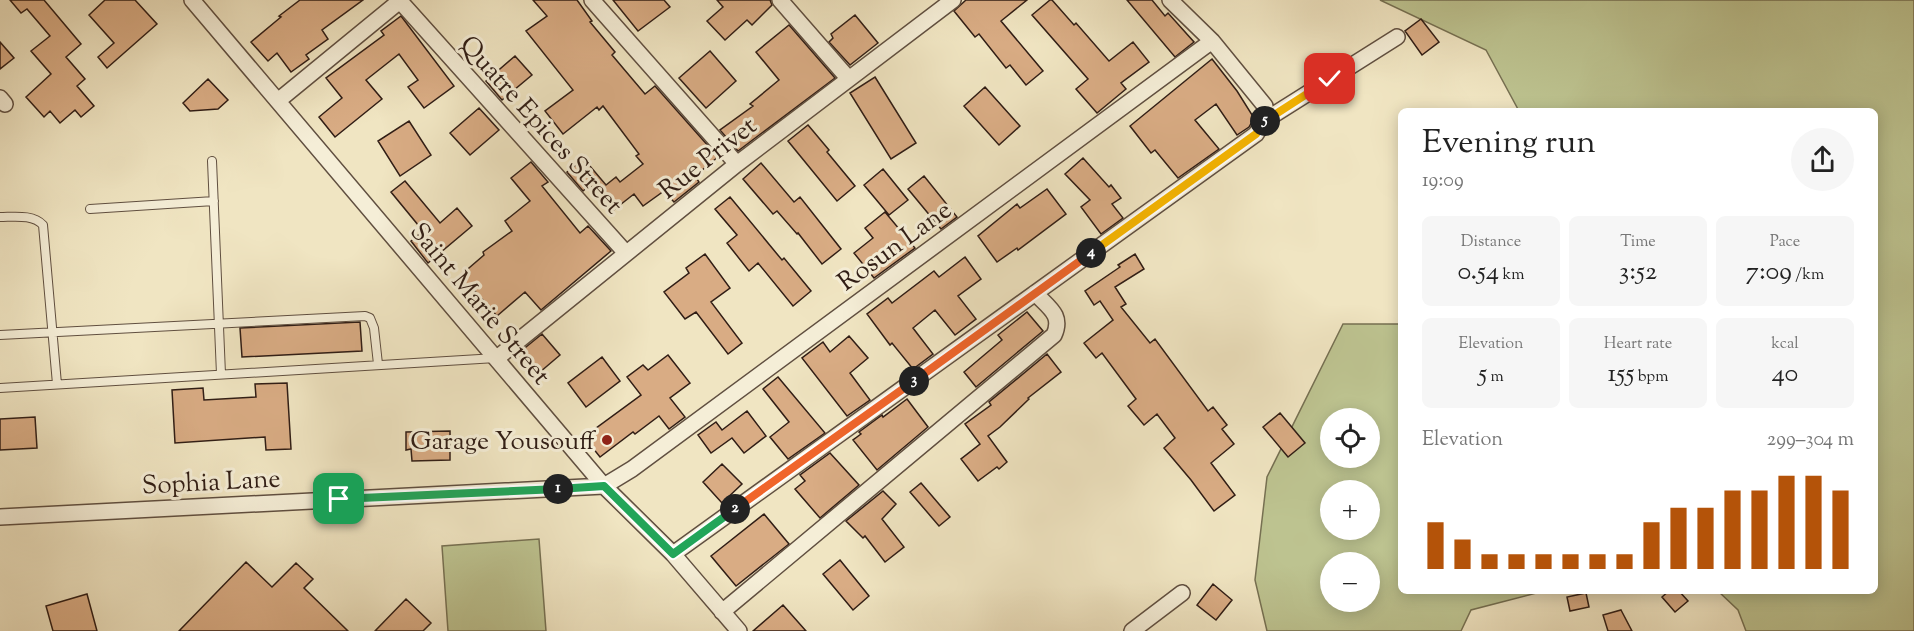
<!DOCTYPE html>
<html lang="en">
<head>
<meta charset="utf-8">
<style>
  :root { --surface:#fff; --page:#f6f6f6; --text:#222; --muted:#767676; --accent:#b45309 }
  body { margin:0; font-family:"Sorts Mill Goudy",serif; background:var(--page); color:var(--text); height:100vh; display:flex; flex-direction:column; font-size:22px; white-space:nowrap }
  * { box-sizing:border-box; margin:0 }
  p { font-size:20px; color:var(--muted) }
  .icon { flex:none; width:33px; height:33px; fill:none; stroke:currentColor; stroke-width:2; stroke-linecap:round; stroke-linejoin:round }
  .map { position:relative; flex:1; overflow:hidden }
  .sheet { position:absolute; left:1398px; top:108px; width:480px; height:486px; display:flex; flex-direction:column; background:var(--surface); border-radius:9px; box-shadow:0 3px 15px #0003 }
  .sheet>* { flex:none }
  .controls { position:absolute; left:1320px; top:408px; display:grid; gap:12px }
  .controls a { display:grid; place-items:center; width:60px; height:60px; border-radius:50%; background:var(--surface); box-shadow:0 3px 15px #0003; font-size:30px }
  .pin { position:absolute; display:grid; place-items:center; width:51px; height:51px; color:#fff; margin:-26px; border-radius:12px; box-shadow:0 3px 9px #0006 }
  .km { position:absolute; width:30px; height:30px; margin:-15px; border-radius:50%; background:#222; color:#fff; font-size:16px; line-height:30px; text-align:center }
  .round { display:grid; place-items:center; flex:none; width:63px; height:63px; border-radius:32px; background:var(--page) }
  .summary { display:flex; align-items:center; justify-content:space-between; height:102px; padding:0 24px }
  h1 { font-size:33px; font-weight:600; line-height:45px }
  .stats { display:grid; grid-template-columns:repeat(3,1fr); gap:9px; height:102px; padding:6px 24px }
  .stats div { display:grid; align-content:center; border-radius:9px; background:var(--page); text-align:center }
  .stats b { font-size:26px; font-weight:600 }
  .stats small { font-size:16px; font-weight:400 }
  .stats p { font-size:16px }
  .chart { height:168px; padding:12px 24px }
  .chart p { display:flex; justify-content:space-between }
  .chart svg { width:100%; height:108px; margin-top:6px; stroke:var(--accent); stroke-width:6 }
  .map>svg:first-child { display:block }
  .green { fill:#bdc390; stroke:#767052; stroke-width:1.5; fill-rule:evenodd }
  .building { fill:#d9ac84; stroke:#301d15; stroke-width:1.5 }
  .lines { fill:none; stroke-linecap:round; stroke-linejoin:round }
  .lane-casing { stroke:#604f40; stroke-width:10 }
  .street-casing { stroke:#604f40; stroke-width:18 }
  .lane { stroke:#f5eed7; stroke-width:8 }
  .street { stroke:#f5eed7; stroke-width:15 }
  .split-1-casing { stroke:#fff; stroke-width:12 }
  .split-2-casing { stroke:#fff; stroke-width:12 }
  .split-3-casing { stroke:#fff; stroke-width:12 }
  .split-4-casing { stroke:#fff; stroke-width:12 }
  .split-5-casing { stroke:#fff; stroke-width:12 }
  .split-6-casing { stroke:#fff; stroke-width:12 }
  .split-1 { stroke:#22a559; stroke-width:8 }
  .split-2 { stroke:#22a559; stroke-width:8 }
  .split-3 { stroke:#f0652b; stroke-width:8 }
  .split-4 { stroke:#f0652b; stroke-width:8 }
  .split-5 { stroke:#f5b400; stroke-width:8 }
  .split-6 { stroke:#f5b400; stroke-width:8 }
  .poi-dot { fill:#8f2418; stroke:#f5eed7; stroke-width:2 }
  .labels { text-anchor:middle; stroke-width:6; stroke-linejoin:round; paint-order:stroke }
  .street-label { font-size:26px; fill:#301d15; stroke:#f5eed7 }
  .poi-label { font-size:26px; fill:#301d15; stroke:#f5eed7; text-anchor:end }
</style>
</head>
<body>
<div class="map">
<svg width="1914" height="631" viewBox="0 0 1914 631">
  <rect width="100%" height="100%" fill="#f0e5c2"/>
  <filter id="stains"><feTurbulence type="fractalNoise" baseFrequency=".00333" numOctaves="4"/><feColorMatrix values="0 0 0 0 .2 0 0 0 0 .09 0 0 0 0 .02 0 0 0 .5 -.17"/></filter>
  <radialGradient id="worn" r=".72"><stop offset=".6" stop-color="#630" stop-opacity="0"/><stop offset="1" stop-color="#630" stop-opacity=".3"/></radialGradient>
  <path class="green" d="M 1380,0 L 1914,0 L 1914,631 L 1746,631 L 1738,610 L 1718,591 L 1875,591 L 1875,111 L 1519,111 L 1486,50 Z
    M 1343,324 L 1401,324 L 1401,591 L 1544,591 L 1471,610 L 1461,631 L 1267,631 L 1255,580 L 1267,477 ZM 1330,418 L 1370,418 L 1370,458 L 1330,458 ZM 1330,490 L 1370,490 L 1370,530 L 1330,530 ZM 1330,562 L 1370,562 L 1370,602 L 1330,602 Z
    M 539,539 L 546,631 L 448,631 L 442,546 Z"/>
  <path class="building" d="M 10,0 L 44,0 L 81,44 L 66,57 L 85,79 L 77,86 L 94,106 L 81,117 L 75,110 L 60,123 L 50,111 L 44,117 L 26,97 L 51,74 L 31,51 L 50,36 L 27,9 L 21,13 Z
    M 105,0 L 135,0 L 157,24 L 107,68 L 98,57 L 114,43 L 89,15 Z
    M 300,0 L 363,0 L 322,30 L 328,39 L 306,55 L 309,59 L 291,72 L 277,53 L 268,61 L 251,42 L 281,17 L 279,16 Z
    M 533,0 L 577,0 L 592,21 L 590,22 L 615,52 L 612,55 L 645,94 L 655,86 L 718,157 L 695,176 L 699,182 L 674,202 L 664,191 L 643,206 L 634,194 L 611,212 L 590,185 L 583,191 L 567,172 L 584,159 L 606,185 L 616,177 L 620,182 L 643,164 L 636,156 L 639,154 L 603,106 L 599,110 L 597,107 L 563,134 L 545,111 L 573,90 L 526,31 L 547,16 Z
    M 613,0 L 664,0 L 670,7 L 638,31 Z
    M 717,0 L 770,0 L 772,5 L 752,25 L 747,20 L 725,40 L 707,21 L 723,7 Z
    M 966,0 L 1027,0 L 1001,21 L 1043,71 L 1026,85 L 1010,65 L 1006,68 L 979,34 L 975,37 L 954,11 Z
    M 1050,0 L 1052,0 L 1074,25 L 1076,23 L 1109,61 L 1133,42 L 1149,62 L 1121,83 L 1126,89 L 1097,113 L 1076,89 L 1088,79 L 1032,15 Z
    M 1127,0 L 1152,0 L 1165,16 L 1168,13 L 1194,42 L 1175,57 Z
    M 855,15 L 878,43 L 850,65 L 829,42 L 833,38 L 831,34 Z
    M 401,16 L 454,86 L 424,108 L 408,87 L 418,80 L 399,54 L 366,80 L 382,99 L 335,137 L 319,117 L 342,98 L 326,78 L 384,35 L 381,31 Z
    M 1421,19 L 1439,42 L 1422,55 L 1405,31 Z
    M 789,25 L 835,78 L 738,151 L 720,130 L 753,106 L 750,104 L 779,80 L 756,52 Z
    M 0,42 L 14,58 L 0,69 Z
    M 710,51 L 736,81 L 706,108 L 679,78 Z
    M 515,56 L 532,75 L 502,100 L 486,81 Z
    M 1212,59 L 1237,91 L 1254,118 L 1249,127 L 1237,135 L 1216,104 L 1195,120 L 1219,149 L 1178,178 L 1155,150 L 1151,153 L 1130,126 Z
    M 875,77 L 916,143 L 891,159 L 850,93 Z
    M 208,79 L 228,100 L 218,109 L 190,111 L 183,103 Z
    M 985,87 L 1020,126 L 999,145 L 964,106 Z
    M 479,108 L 499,130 L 470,155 L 450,133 Z
    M 409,121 L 431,155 L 400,176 L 378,141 Z
    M 808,125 L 829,150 L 827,152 L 855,186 L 837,201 L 788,141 Z
    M 1083,158 L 1109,187 L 1111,185 L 1121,198 L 1112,204 L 1123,218 L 1101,234 L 1081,207 L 1090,200 L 1065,174 Z
    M 531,162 L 548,182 L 542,186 L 580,233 L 588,226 L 611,251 L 541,310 L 525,292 L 497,316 L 475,291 L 469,296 L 455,280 L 484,255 L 483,252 L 512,231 L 505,221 L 530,201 L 511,178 Z
    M 761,163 L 794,202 L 800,197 L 841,249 L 822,264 L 798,233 L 797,234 L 777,211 L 773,214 L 743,179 Z
    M 883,169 L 908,200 L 889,215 L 864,185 Z
    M 924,176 L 957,217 L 941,229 L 908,189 Z
    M 405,181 L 440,223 L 457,208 L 472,226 L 428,263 L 411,241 L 423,231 L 391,192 Z
    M 1047,189 L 1066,214 L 1018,250 L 1017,248 L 997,262 L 978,236 L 1017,204 L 1020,208 Z
    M 730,197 L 782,260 L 784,258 L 811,291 L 793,306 L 758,263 L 749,271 L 727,243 L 737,235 L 715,209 Z
    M 885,212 L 915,248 L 874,278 L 854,253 L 873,238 L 865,228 Z
    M 705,254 L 730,288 L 711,302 L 742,343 L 728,354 L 696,312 L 685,319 L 664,292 L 689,273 L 686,268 Z
    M 1135,254 L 1144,269 L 1115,287 L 1126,304 L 1121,307 L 1150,343 L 1155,339 L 1208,411 L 1213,407 L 1227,425 L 1222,429 L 1234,444 L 1211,463 L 1235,495 L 1214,511 L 1191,480 L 1164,448 L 1175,438 L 1157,414 L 1144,425 L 1128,406 L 1136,399 L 1102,353 L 1096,358 L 1084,343 L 1113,320 L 1100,301 L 1094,305 L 1085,291 L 1120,267 L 1118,265 Z
    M 965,257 L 981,279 L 958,296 L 976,319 L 955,335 L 935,310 L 913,328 L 933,354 L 913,369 L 892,343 L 890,345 L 867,314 L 888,298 L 892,303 L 934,271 L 939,277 Z
    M 1027,312 L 1043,331 L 976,387 L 964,372 L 1002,340 L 998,335 Z
    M 360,322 L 362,351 L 242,357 L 240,328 Z
    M 542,334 L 560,355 L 533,378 L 515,356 Z
    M 849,336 L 868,358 L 850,373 L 870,400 L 847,416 L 802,358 L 823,342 L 830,352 Z
    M 1047,354 L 1061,372 L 1028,398 L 1029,399 L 1000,427 L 988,436 L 1007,462 L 999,469 L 997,467 L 978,481 L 961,459 L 980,444 L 965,424 L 991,405 L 989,402 Z
    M 668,355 L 690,383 L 670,398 L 685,417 L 669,429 L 659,416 L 635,434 L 633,432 L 600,457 L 584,437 L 641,395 L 627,377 L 643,365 L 648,370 Z
    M 602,357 L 620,381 L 586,407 L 568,383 Z
    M 778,377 L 825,433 L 788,459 L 770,437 L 789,422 L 763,389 Z
    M 287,383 L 291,449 L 266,450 L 265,437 L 175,443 L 172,390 L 203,388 L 204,400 L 256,397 L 255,384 Z
    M 907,399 L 928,427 L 877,470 L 853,440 L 861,434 L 859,432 L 882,415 L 883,417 Z
    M 747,411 L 766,436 L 744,453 L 732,438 L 711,453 L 698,435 L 716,422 L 722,430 Z
    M 1280,413 L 1305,443 L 1288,457 L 1263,427 Z
    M 35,417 L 37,448 L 0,450 L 0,419 Z
    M 450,431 L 450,460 L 412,461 L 411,449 L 406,450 L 406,432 Z
    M 830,453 L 859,485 L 820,518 L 795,489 L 805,481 L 800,475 Z
    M 722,464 L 742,484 L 722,503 L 703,482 Z
    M 921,483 L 950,517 L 939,526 L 910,492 Z
    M 883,491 L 896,504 L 882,519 L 904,547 L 885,562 L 865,536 L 863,538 L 846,521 Z
    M 764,514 L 789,544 L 736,586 L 711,556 Z
    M 840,560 L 869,596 L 853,610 L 823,574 Z
    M 246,562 L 272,587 L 296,563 L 313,579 L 304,588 L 348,631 L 179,631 Z
    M 1213,584 L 1232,600 L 1216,620 L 1197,605 Z
    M 1669,591 L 1679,591 L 1688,601 L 1675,612 L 1662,597 Z
    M 1586,593 L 1589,607 L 1570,611 L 1567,597 Z
    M 87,594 L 97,631 L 53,631 L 46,606 Z
    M 406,599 L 431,623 L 423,631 L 375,631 Z
    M 783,605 L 806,631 L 753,631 Z
    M 1621,610 L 1632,631 L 1608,631 L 1603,615 Z"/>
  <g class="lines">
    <g class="lane-casing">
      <path id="lane" d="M 212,161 L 221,374
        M 90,209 L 214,201
        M 0,217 C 14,217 33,214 43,225 L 57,384
        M 0,335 L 365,316 L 370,318 L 374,328 L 378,364
        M 0,388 L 496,358"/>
    </g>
    <g class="street-casing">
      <path id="street" d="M 192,0 L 604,486 L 673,554 L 739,631
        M 399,0 L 625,252
        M 592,0 L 737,164
        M 780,0 L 848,78
        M 0,98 L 5,104
        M 279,100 L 401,0
        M 1264,121 L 1397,37
        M 497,358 L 737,164 L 953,0
        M 604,486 L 632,469 L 1212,41
        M 0,517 L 604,486
        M 673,554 L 1256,134 L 1264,121 L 1265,106 L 1212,41 L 1170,0
        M 722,612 L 1054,335 C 1063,315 1049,308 1035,293
        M 1132,631 L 1182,593"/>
    </g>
    <use href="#lane" class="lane"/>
    <use href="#street" class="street"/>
  </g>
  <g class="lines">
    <g class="split-1-casing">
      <path id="split-1" d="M 339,499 L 558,489"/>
    </g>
    <g class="split-2-casing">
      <path id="split-2" d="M 558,489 L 604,486 L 673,554 L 735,509"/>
    </g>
    <g class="split-3-casing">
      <path id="split-3" d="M 735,509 L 914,381"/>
    </g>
    <g class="split-4-casing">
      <path id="split-4" d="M 914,381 L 1091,253"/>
    </g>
    <g class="split-5-casing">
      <path id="split-5" d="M 1091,253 L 1256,134 L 1265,121"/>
    </g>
    <g class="split-6-casing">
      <path id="split-6" d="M 1265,121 L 1330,79"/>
    </g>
    <use href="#split-1" class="split-1"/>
    <use href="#split-2" class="split-2"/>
    <use href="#split-3" class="split-3"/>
    <use href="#split-4" class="split-4"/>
    <use href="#split-5" class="split-5"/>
    <use href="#split-6" class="split-6"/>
  </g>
  <circle class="poi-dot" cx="607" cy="440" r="6"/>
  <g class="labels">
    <g class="street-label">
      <text transform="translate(542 124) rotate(48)" y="9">Quatre Epices Street</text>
      <text transform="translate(707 157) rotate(-38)" y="9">Rue Privet</text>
      <text transform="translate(894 245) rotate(-36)" y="9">Rosun Lane</text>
      <text transform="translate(481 303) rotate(50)" y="9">Saint Marie Street</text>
      <text transform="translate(211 481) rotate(-3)" y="9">Sophia Lane</text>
    </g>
    <g class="poi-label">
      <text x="595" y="449">Garage Yousouff</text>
    </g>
  </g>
  <rect width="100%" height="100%" filter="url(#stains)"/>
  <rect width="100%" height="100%" fill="url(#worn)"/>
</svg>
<div class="controls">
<a><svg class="icon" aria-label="locate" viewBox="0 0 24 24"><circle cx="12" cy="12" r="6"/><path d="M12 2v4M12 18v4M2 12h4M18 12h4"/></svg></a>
<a>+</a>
<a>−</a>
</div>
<div class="pin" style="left:339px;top:499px;background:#1e9e55"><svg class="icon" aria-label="arrive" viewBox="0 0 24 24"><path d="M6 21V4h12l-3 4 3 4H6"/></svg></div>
<div class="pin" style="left:1330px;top:79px;background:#d93025"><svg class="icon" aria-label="check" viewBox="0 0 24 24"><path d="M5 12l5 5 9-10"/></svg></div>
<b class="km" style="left:558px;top:489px">1</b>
<b class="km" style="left:735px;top:509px">2</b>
<b class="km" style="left:914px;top:381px">3</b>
<b class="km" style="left:1091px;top:253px">4</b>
<b class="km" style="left:1265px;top:121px">5</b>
<section class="sheet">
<div class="summary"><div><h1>Evening run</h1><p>19:09</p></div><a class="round"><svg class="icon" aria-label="share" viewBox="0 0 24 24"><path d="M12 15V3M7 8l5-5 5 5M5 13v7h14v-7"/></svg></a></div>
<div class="stats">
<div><p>Distance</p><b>0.54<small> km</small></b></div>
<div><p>Time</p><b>3:52</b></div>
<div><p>Pace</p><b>7:09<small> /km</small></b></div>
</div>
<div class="stats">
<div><p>Elevation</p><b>5<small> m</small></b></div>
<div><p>Heart rate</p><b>155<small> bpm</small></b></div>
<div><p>kcal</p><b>40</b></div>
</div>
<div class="chart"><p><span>Elevation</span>299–304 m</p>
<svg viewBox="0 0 160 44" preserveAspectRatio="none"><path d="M5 44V25M15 44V32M25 44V38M35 44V38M45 44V38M55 44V38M65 44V38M75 44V38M85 44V25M95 44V19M105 44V19M115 44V12M125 44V12M135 44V6M145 44V6M155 44V12"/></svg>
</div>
</section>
</div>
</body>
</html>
